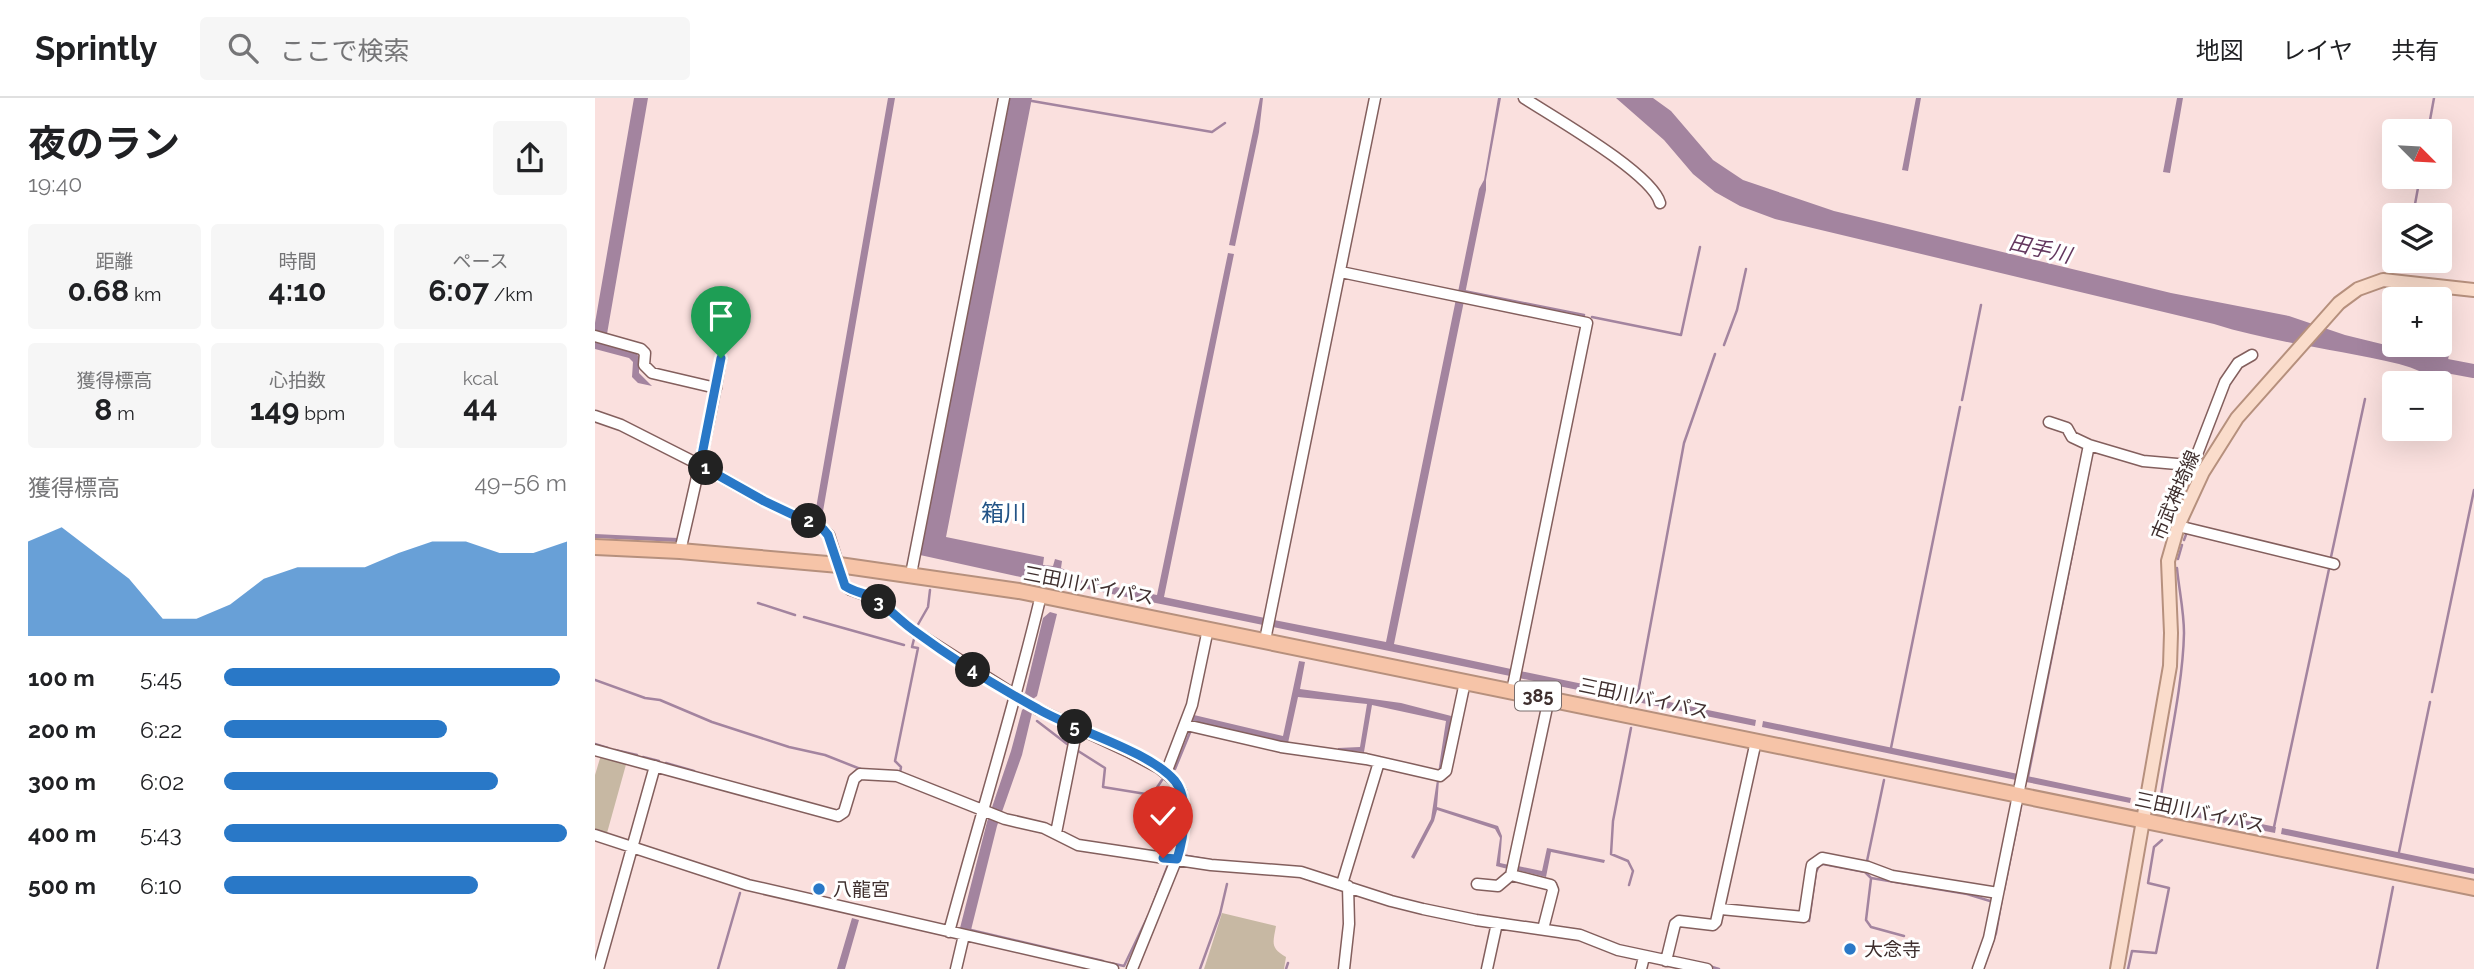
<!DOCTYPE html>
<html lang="ja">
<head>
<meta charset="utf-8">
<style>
  :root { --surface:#fff; --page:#f6f6f6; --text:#202124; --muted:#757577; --line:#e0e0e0; --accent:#2978c7 }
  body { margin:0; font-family:Raleway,"Noto Sans JP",sans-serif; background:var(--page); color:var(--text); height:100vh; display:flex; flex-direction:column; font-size:26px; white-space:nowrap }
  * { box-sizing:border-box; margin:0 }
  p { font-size:23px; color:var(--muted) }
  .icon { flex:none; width:38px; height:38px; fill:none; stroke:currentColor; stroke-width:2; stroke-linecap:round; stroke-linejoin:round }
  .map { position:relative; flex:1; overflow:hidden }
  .drawer { display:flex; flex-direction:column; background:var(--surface); width:595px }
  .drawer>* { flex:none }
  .needle { width:46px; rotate:114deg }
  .tools { position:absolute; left:1787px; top:21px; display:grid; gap:14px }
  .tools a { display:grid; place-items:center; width:70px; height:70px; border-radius:7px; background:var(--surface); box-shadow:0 7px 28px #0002; font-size:35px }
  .pin { position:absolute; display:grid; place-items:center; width:60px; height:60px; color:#fff; margin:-72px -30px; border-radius:50% 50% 50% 0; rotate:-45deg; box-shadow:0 0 7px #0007 }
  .pin .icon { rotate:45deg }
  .km { position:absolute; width:35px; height:35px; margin:-18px; border-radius:50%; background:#222; color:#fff; font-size:19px; line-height:35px; text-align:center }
  .round { display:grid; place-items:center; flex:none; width:74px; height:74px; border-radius:7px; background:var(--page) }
  .overview { display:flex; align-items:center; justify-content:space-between; height:119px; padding:0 28px }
  h1 { font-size:38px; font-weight:700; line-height:52px }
  .stats { display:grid; grid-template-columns:repeat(3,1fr); gap:10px; height:119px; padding:7px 28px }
  .stats div { display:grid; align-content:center; border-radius:7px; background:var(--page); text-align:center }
  .stats b { font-size:30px; font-weight:700 }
  .stats small { font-size:19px; font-weight:400 }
  .stats p { font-size:19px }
  .chart { height:196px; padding:14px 28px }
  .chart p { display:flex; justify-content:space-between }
  .chart svg { width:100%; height:126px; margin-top:7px; fill:var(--accent); opacity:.7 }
  ul { padding:0 28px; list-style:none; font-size:23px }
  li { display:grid; grid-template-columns:112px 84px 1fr; align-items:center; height:52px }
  li i { height:18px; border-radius:9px; background:var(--accent) }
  header { display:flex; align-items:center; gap:42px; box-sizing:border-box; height:98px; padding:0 35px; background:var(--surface); border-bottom:2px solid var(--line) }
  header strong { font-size:33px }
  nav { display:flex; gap:38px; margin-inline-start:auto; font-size:24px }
  .search { width:490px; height:63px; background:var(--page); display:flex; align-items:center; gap:18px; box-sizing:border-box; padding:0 24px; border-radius:7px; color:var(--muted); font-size:26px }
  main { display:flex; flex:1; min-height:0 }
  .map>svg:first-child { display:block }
  .green { fill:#c7b8a3 }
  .water { fill:#a3849f }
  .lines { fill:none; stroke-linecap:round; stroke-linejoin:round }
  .stream { stroke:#a3849f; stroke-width:2.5 }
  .river { stroke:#a3849f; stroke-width:14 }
  .minor-casing { stroke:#835f5d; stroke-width:13 }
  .major-casing { stroke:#b6907d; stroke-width:16 }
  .highway-casing { stroke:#b6907d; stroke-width:18 }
  .minor { stroke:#fff; stroke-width:10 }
  .major { stroke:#fadccb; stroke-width:12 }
  .highway { stroke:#f6c4a8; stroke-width:14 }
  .route-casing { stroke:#fff; stroke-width:14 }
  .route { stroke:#2978c7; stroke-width:9 }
  .poi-dot { fill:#2978c7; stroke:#fff; stroke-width:2.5 }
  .labels { text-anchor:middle; stroke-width:6; stroke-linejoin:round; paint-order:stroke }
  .shield { fill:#fff; stroke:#796d6d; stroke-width:2 }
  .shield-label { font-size:18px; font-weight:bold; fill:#3f2f2e }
  .street-label { font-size:19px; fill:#3f2f2e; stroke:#fff }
  .poi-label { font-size:19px; fill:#3f2f2e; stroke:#fff; text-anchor:start }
  .water-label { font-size:21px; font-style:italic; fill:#63375e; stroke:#fff }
  .quarter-label { font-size:23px; fill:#235487; stroke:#fff }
</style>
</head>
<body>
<header>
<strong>Sprintly</strong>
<div class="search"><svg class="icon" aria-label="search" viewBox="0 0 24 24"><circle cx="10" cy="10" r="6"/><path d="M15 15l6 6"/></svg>ここで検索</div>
<nav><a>地図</a><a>レイヤ</a><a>共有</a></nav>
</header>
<main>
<section class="drawer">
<div class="overview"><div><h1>夜のラン</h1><p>19:40</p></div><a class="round"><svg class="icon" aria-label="share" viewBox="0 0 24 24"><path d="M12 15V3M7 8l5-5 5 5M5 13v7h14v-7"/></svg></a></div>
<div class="stats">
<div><p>距離</p><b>0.68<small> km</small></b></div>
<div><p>時間</p><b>4:10</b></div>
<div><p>ペース</p><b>6:07<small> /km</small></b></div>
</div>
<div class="stats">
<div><p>獲得標高</p><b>8<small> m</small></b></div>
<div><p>心拍数</p><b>149<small> bpm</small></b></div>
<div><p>kcal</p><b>44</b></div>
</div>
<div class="chart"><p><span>獲得標高</span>49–56 m</p>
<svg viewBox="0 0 160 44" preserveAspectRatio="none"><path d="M0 44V11L10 6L20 15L30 24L40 38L50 38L60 33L70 24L80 20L90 20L100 20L110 15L120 11L130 11L140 15L150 15L160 11V44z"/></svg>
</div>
<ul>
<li><b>100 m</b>5:45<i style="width:98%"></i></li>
<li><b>200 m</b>6:22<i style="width:65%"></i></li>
<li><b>300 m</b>6:02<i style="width:80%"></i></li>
<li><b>400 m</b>5:43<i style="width:100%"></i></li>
<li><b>500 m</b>6:10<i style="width:74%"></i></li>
</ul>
</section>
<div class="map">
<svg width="1879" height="871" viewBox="0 0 1879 871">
  <rect width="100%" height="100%" fill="#fae0de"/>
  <path class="green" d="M 6,657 L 32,663 L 12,735 L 0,731 L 0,677 Z
    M 627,815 L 681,828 C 678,845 675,850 691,859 L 689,871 L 609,871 Z"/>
  <path class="water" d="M 39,0 L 53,0 L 12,236 L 0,234 L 0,225 Z
    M 293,0 L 300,0 L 227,419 L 220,416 Z
    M 415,0 L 437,0 L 351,439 L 449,459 L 448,467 L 458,468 L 460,461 L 467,463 L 466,470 L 470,472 L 469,479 L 562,497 L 633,155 L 639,156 L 569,499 L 670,520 L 668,527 L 468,486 L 467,489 L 454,487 L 456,478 L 446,475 L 444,483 L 325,457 Z
    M 665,0 L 668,0 L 664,34 L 640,148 L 634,147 Z
    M 903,0 L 906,0 L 891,82 L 891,92 L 870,196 L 863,194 L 884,91 L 889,82 Z
    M 1021,0 L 1058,0 L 1076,13 L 1118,62 L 1148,82 L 1239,113 L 1576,195 L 1694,218 L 1750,237 L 1807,251 L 1833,251 L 1854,256 L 1850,281 C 1833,278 1820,270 1804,266 C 1742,251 1679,245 1619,226 L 1180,121 L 1145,108 L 1120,94 L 1098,76 L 1069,42 Z
    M 1321,0 L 1326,0 L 1313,73 L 1307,72 Z
    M 1582,0 L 1588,0 L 1575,75 L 1568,74 Z
    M 861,201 L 869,203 L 799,546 L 916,571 L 915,578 L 678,529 L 679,522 L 791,544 Z
    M 0,243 L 41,255 L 44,259 L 44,275 L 57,288 L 43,285 L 37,279 L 38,264 L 34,260 L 0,251 Z
    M 0,436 L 83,440 L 82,444 L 0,440 Z
    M 455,514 L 462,516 L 442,598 L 438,601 L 430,595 L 448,520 Z
    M 704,563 L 710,564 L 705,591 L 806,605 L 860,619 L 844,682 L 842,709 L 903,728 L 907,738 L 905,765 L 914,767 L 913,771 L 901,768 L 905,740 L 900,731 L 842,712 L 839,723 L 819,761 L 816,759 L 836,721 L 851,623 L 777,607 L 769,654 L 743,652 L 743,650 L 765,649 L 772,606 L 703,599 L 693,645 L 597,623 L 599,617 L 688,638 Z
    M 925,573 L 1161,622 L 1160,628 L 924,580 Z
    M 430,609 L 435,612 L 437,615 L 427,657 L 402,728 L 376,832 L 365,830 L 392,724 L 416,653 L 427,612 Z
    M 1168,623 L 1423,676 L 1421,682 L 1167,629 Z
    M 1432,678 L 1536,700 L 1535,705 L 1431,684 Z
    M 1565,705 L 1681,729 L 1680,735 L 1569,713 Z
    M 1687,730 L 1879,770 L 1879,776 L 1686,736 Z
    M 952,750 L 1010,762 L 1009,765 L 956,754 L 951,779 L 922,772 L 923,768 L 947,773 Z
    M 257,820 L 264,822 L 250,871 L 242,871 Z"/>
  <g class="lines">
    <path class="stream" d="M 437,3 L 617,34 L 630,25
      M 1833,33 L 1839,0
      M 1818,117 L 1825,79
      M 869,193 L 989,217
      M 997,219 L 1086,237 L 1105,149
      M 1129,247 L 1142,212 L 1151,171
      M 1367,302 L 1386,207
      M 1589,442 L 1592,434
      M 1736,459 L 1770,301
      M 1583,461 L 1587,447
      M 163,505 L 200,517
      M 209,519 L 309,547
      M 321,530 L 333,509 L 335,492
      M 0,582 L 50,600 L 65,602 L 117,624 L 194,649 L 230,657 L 268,672
      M 1837,594 L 1879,392
      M 1042,600 L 1089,345 L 1120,256
      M 442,623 L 472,646
      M 0,646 L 13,650
      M 1296,650 L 1365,309
      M 480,651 L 510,670 L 508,689 L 557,697 L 567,682
      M 20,652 L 42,657
      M 48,659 L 64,663
      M 71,665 L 99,673
      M 580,671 L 596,632
      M 305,675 L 306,669 L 300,663 L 323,550 L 317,549 L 320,537
      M 107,676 L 121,680
      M 1433,679 L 1495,366
      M 1567,705 L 1566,697 C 1574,646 1588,585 1589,535 C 1589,513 1584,492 1582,470
      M 1679,729 L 1734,471
      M 1804,754 L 1835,604
      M 587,757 L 620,763
      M 1272,763 L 1289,682
      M 647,765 L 686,768
      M 1276,781 L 1271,822 L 1276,829 L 1309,838
      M 1034,787 L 1038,773 L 1033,763 L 1016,756 L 1018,723 L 1036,630
      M 1409,792 L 1425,713
      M 556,811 L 573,767
      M 1214,823 L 1221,774 L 1224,768 L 1228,766 L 1270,774 L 1276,780 L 1372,796 L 1395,803
      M 376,832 L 508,863
      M 515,865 L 529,868 L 553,818
      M 1114,868 L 1124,871
      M 123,871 L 145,795
      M 605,871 L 625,816 L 632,786
      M 691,871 L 693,865
      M 1388,871 L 1401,835 L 1407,800
      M 1533,871 L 1537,853 L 1561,855 L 1574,790 L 1553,785 L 1559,749 L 1567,742
      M 1782,871 L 1798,789"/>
    <path class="river" d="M 1836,265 L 1879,273"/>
    <g class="minor-casing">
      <path id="minor" d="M 929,0 C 958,19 1057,75 1065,105
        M 746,174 L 992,225 L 917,593
        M 0,238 L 46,251 L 50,255 L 49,267 L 57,275 L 121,290
        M 0,318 L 26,327 L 105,367 L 169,403 L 228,431 L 234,437 L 250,488 L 256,492 L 281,501 L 319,533 L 442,611 L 532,653 L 564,670 L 580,683 L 586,693 L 589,707 L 584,755 L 537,871
        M 1454,324 L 1472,330 L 1477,339 L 1494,347 L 1548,363 L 1582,366 L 1608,374
        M 1596,372 L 1630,284 L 1643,265 L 1657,257
        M 1583,428 L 1739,466
        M 85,453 C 100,389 115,325 126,260
        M 316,476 L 409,0
        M 670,542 L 780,0
        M 591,627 L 686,649 L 771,661 L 845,678 L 851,673 L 870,584
        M 0,652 L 243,718 L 249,714 L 259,681 L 265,676 L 302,678 L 410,721 L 449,730 L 483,747 L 616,767 L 706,774 L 796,803 L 828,811 L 881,822 L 985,837 L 1023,852 L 1112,871
        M 571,675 L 597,607 L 613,531
        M 461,735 L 482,630
        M 0,737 L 153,787 L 518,871
        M 916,777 L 956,787 L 958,792 L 948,831
        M 747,786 L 784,664
        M 882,786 L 903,788 L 916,777 L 954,600
        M 1126,811 L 1209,819 L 1216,772 L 1217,767 L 1227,760 L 1273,769 L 1297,778 L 1403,795
        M 354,834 C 384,722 419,611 446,497
        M 1071,863 L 1080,826 L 1084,823 L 1118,827 L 1121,824 L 1161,643
        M 3,871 L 60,668
        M 361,871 L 369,837
        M 749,871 L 754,826 L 753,788
        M 892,871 L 902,825
        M 1046,871 L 1049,859
        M 1383,871 L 1394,840 L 1494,347"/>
    </g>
    <g class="major-casing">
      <path id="major" d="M 1522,871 L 1575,568 L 1576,535 L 1573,463 L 1583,428 L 1608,374 L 1642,320 L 1744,205 L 1763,191 L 1788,182 L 1879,192"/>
    </g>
    <g class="highway-casing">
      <path id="highway" d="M 0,449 L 85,453 L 244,467 L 424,493 L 1879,790"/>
    </g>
    <use href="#minor" class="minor"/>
    <use href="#major" class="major"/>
    <use href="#highway" class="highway"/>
  </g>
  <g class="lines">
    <g class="route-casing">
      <path id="route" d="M 126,260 L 105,367 L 169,403 L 228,431 L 233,437 L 250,488 C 259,494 270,495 279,500 C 294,510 306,524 321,534 C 359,562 401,588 443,611 C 478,632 555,653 580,683 C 595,702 589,739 582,761 L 568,760"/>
    </g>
    <use href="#route" class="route"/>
  </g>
  <g class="poi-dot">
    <circle cx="224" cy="791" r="7"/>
    <circle cx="1255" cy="851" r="7"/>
  </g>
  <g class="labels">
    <rect class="shield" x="920" y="583.5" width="46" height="29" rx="5"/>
    <g class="shield-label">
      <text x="943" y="604">385</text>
    </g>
    <g class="street-label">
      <text transform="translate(1580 397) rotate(-67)" y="7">市武神埼線</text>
      <text transform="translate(494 487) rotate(11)" y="7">三田川バイパス</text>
      <text transform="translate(1049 600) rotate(12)" y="7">三田川バイパス</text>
      <text transform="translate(1605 714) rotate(12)" y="7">三田川バイパス</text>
    </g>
    <g class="poi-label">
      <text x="238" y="798">八龍宮</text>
      <text x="1269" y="858">大念寺</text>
    </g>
    <g class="water-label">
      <text transform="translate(1445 151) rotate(13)" y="7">田手川</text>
    </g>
    <g class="quarter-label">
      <text x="409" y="423">箱川</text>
    </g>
  </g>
</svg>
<div class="tools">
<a><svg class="needle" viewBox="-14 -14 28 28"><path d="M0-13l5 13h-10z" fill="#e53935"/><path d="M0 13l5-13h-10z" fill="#757577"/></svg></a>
<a><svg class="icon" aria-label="layers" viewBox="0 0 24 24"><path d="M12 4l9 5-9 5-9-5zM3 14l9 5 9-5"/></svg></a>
<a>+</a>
<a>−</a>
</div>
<div class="pin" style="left:126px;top:260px;background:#1e9e55"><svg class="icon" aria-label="arrive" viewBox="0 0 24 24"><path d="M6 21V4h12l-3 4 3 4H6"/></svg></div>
<div class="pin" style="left:568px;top:760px;background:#d93025"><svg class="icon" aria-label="check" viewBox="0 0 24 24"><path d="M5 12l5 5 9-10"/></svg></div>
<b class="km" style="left:111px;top:370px">1</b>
<b class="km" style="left:214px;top:423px">2</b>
<b class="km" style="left:284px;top:504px">3</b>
<b class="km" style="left:378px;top:572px">4</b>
<b class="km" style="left:480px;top:629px">5</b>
</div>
</main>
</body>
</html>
